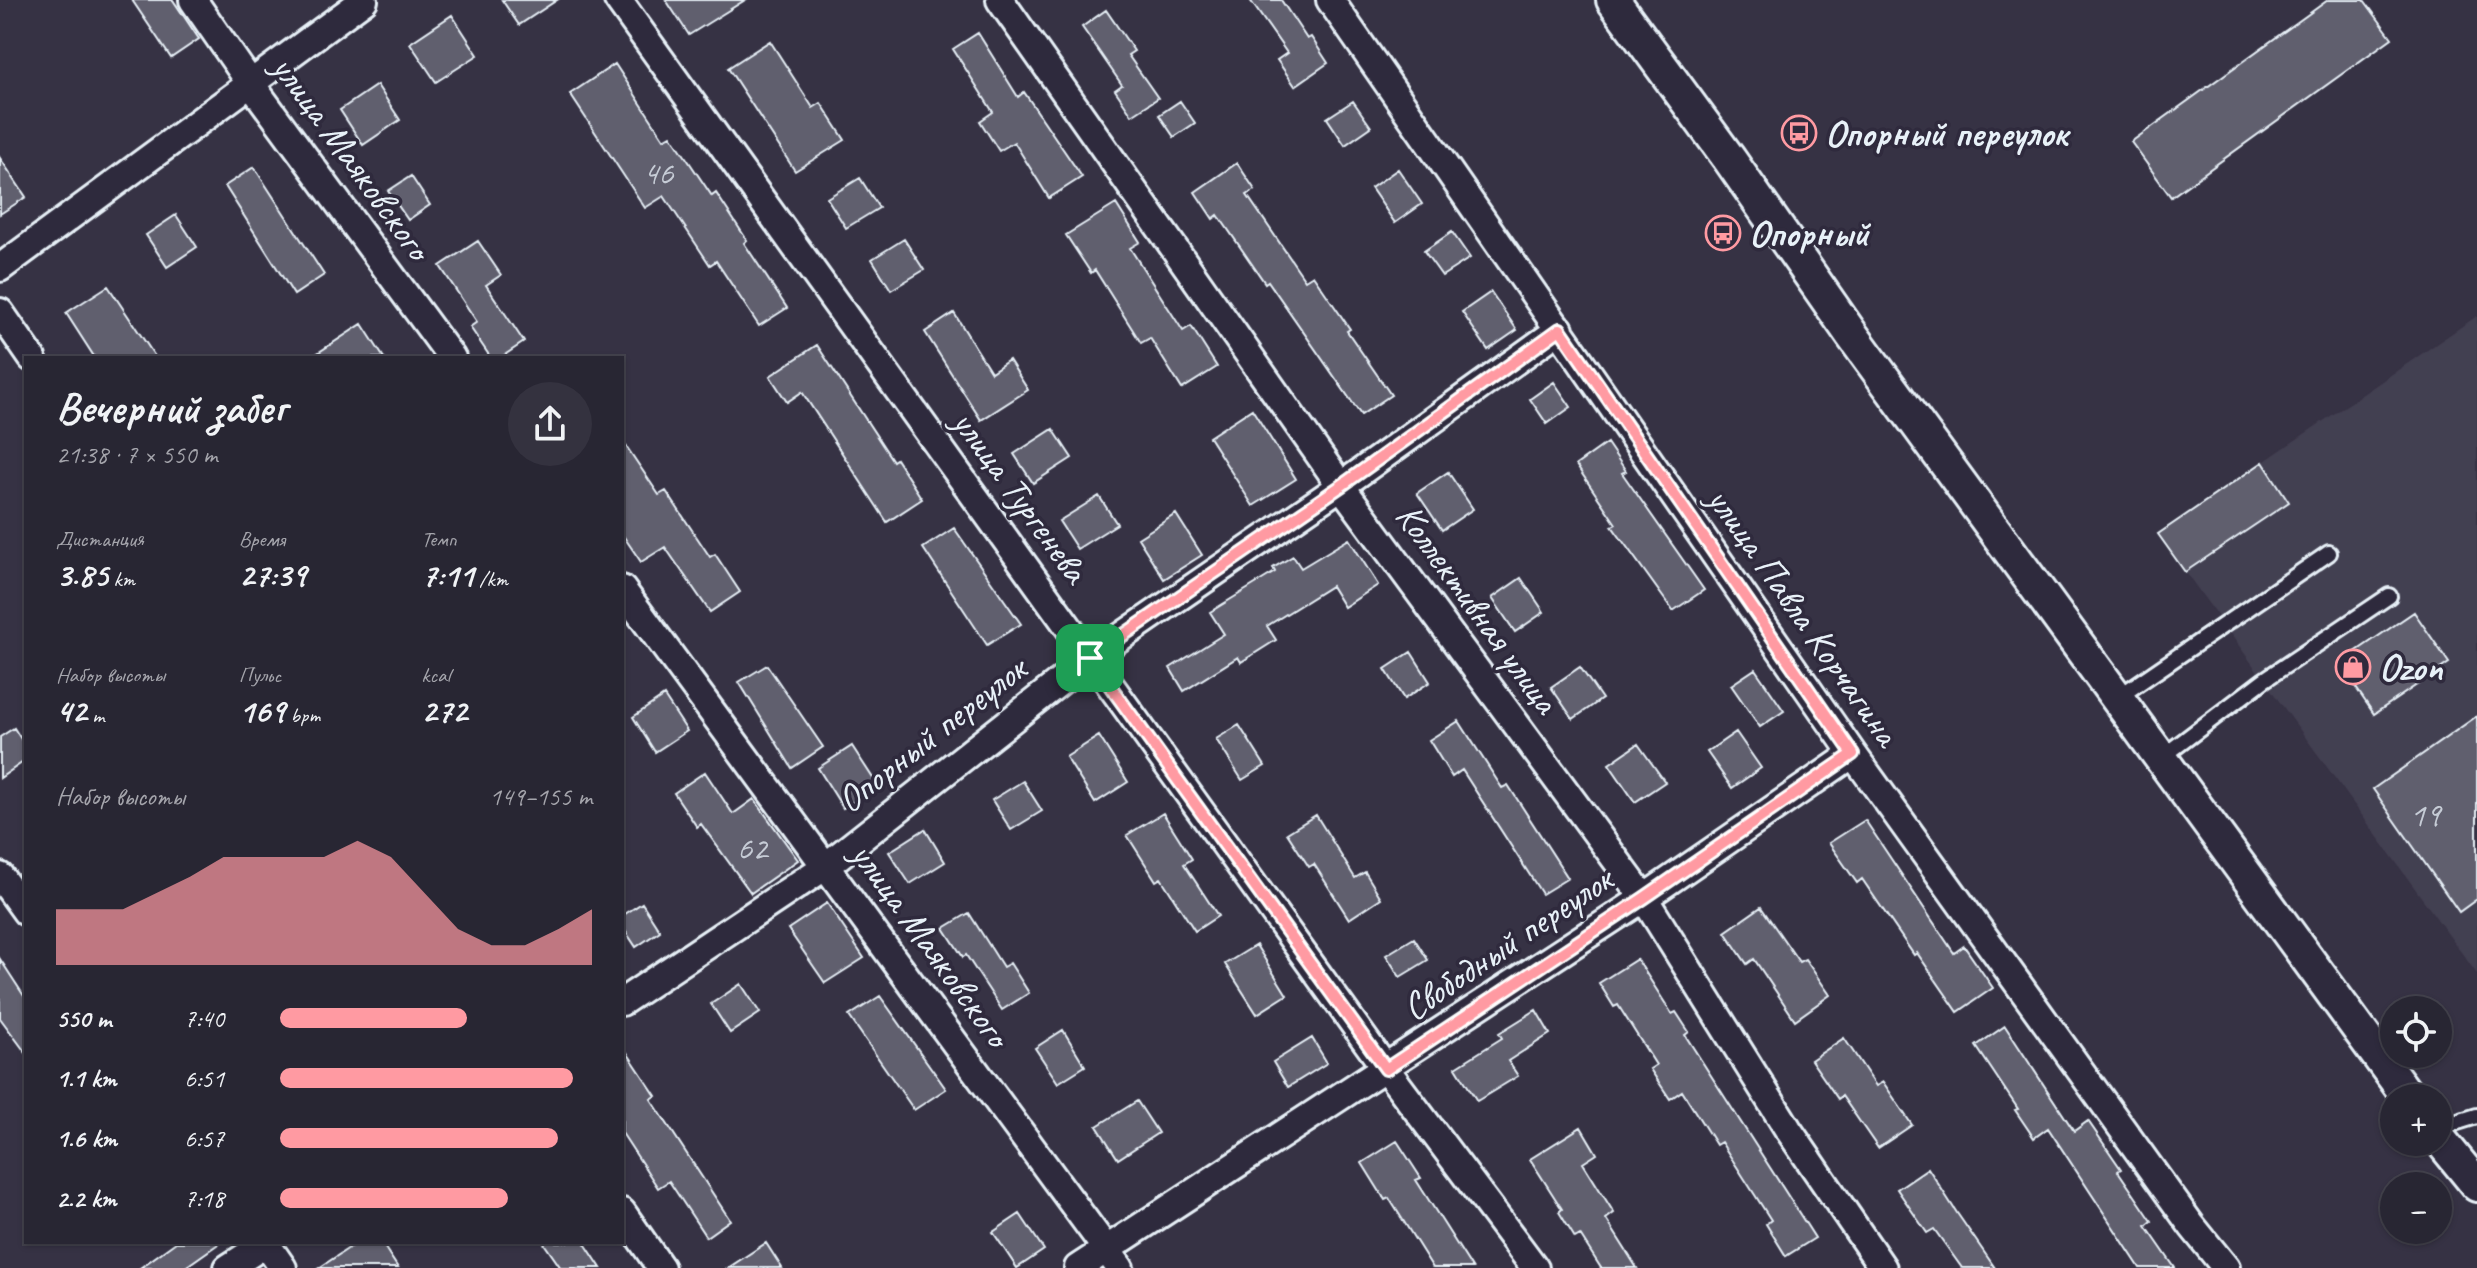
<!DOCTYPE html>
<html lang="ru">
<head>
<meta charset="utf-8">
<style>
  :root { --surface:#282633; --page:#34323f; --text:#f1f3f6; --muted:#a5a5ac; --line:#44434e; --accent:#ff9aa2 }
  body { margin:0; font-family:Caveat,sans-serif; background:var(--page); color:var(--text); height:100vh; display:flex; flex-direction:column; font-size:30px; white-space:nowrap }
  * { box-sizing:border-box; margin:0 }
  p { font-size:26px; color:var(--muted) }
  .icon { flex:none; width:44px; height:44px; fill:none; stroke:currentColor; stroke-width:2; stroke-linecap:round; stroke-linejoin:round }
  .map { position:relative; flex:1; overflow:hidden }
  .side { position:absolute; left:24px; top:356px; width:600px; height:888px; display:flex; flex-direction:column; background:var(--surface); border-radius:0px; box-shadow:0 2px 6px #0004,0 0 0 2px var(--line) }
  .side>* { flex:none }
  .controls { position:absolute; left:2380px; top:996px; display:grid; gap:16px }
  .controls a { display:grid; place-items:center; width:72px; height:72px; border-radius:50%; background:var(--surface); box-shadow:0 2px 6px #0004,0 0 0 2px var(--line); font-size:40px }
  .pin { position:absolute; display:grid; place-items:center; width:68px; height:68px; color:#fff; margin:-34px; border-radius:16px; box-shadow:0 4px 12px #0006 }
  .round { display:grid; place-items:center; flex:none; width:84px; height:84px; border-radius:42px; background:var(--page) }
  .summary { display:flex; align-items:center; justify-content:space-between; height:136px; padding:0 32px }
  h1 { font-size:44px; font-weight:800; line-height:60px }
  .figures { display:grid; grid-template-columns:repeat(3,1fr); gap:12px; height:136px; padding:8px 32px }
  .figures div { display:grid; align-content:center }
  .figures b { font-size:34px; font-weight:800 }
  .figures small { font-size:22px; font-weight:400 }
  .figures p { font-size:22px }
  .chart { height:224px; padding:16px 32px }
  .chart p { display:flex; justify-content:space-between }
  .chart svg { width:100%; height:144px; margin-top:8px; fill:var(--accent); opacity:.7 }
  ul { padding:0 32px; list-style:none; font-size:26px }
  li { display:grid; grid-template-columns:128px 96px 1fr; align-items:center; height:60px }
  li i { height:20px; border-radius:10px; background:var(--accent) }
  .map>svg:first-child { display:block }
  .built { fill:#433f51 }
  .building { fill:#605e6e; stroke:#e8f1f8; stroke-width:2 }
  .lines { fill:none; stroke-linecap:round; stroke-linejoin:round }
  .service-casing { stroke:#e8f1f8; stroke-width:20 }
  .minor-casing { stroke:#e8f1f8; stroke-width:32 }
  .tertiary-casing { stroke:#e8f1f8; stroke-width:38 }
  .service { stroke:#2f2a3d; stroke-width:14 }
  .minor { stroke:#2f2a3d; stroke-width:26 }
  .tertiary { stroke:#2f2a3d; stroke-width:32 }
  .route-casing { stroke:#fff; stroke-width:16 }
  .route { stroke:#ff9aa2; stroke-width:10 }
  .labels { text-anchor:middle; stroke-width:7; stroke-linejoin:round; paint-order:stroke }
  .number-label { font-size:34px; fill:#c6ccd6 }
  .poi-label { font-size:38px; font-weight:bold; fill:#e8f1f8; stroke:#2f2a3d; text-anchor:start }
  .street-label { font-size:38px; fill:#e8f1f8; stroke:#2f2a3d }
</style>
</head>
<body>
<div class="map">
<svg width="2477" height="1268" viewBox="0 0 2477 1268">
  <rect width="100%" height="100%" fill="#363244"/>
  <filter id="ink" filterUnits="userSpaceOnUse"><feTurbulence type="fractalNoise" baseFrequency=".0125" numOctaves="2"/><feDisplacementMap in="SourceGraphic" scale="16" xChannelSelector="R" yChannelSelector="G"/><feConvolveMatrix kernelMatrix="1 2 1 2 8 2 1 2 1" color-interpolation-filters="sRGB"/></filter>
  <g filter="url(#ink)">
    <path class="built" d="M 2477,316 L 2477,974 L 2158,534 Z"/>
    <path class="building" d="M 132,0 L 173,0 L 199,39 L 171,58 Z
      M 502,0 L 557,0 L 519,25 Z
      M 666,0 L 745,0 L 689,35 Z
      M 1250,0 L 1281,0 L 1307,39 L 1311,37 L 1328,63 L 1295,86 L 1277,60 L 1287,53 Z
      M 2328,0 L 2364,0 L 2392,38 L 2171,197 L 2131,142 Z
      M 1106,10 L 1134,51 L 1128,55 L 1158,98 L 1132,115 L 1115,90 L 1122,85 L 1082,27 Z
      M 452,15 L 478,55 L 436,82 L 410,43 Z
      M 978,33 L 1018,97 L 1024,92 L 1082,177 L 1049,198 L 1014,142 L 999,151 L 980,121 L 993,112 L 953,49 Z
      M 770,41 L 813,108 L 821,103 L 845,140 L 795,171 L 728,68 Z
      M 615,64 L 664,139 L 671,135 L 712,196 L 716,193 L 747,240 L 744,243 L 787,308 L 759,326 L 716,261 L 710,265 L 664,196 L 645,208 L 570,94 Z
      M 377,85 L 400,120 L 363,145 L 340,110 Z
      M 1180,101 L 1195,123 L 1174,137 L 1159,115 Z
      M 1353,101 L 1371,127 L 1345,145 L 1327,118 Z
      M 0,158 L 26,197 L 0,214 Z
      M 1237,163 L 1255,190 L 1247,195 L 1305,280 L 1313,275 L 1350,329 L 1347,331 L 1391,395 L 1361,415 L 1268,281 L 1265,283 L 1218,215 L 1213,219 L 1195,192 Z
      M 254,167 L 324,275 L 294,295 L 225,186 Z
      M 1398,169 L 1422,204 L 1395,223 L 1371,188 Z
      M 411,176 L 430,205 L 408,220 L 388,191 Z
      M 860,178 L 879,208 L 846,228 L 827,198 Z
      M 1116,204 L 1140,242 L 1130,248 L 1183,331 L 1191,326 L 1217,367 L 1182,389 L 1150,338 L 1141,343 L 1095,270 L 1091,273 L 1066,235 Z
      M 176,215 L 197,247 L 167,267 L 146,235 Z
      M 1452,232 L 1470,258 L 1442,276 L 1424,251 Z
      M 904,239 L 924,270 L 891,290 L 872,259 Z
      M 478,241 L 501,275 L 486,285 L 524,342 L 500,358 L 491,358 L 470,327 L 477,322 L 440,266 Z
      M 108,286 L 156,358 L 95,358 L 66,313 Z
      M 1491,292 L 1517,330 L 1488,350 L 1462,312 Z
      M 954,313 L 991,372 L 1009,360 L 1028,390 L 981,420 L 925,332 Z
      M 362,324 L 384,358 L 310,358 Z
      M 817,345 L 893,461 L 896,459 L 922,499 L 887,522 L 802,392 L 787,402 L 770,376 Z
      M 1554,382 L 1571,407 L 1547,424 L 1530,399 Z
      M 1252,409 L 1296,479 L 1253,506 L 1209,437 Z
      M 1053,429 L 1072,458 L 1033,483 L 1014,454 Z
      M 622,440 L 659,495 L 666,491 L 710,557 L 715,554 L 740,592 L 710,612 L 665,547 L 641,562 L 622,534 Z
      M 1607,443 L 1626,471 L 1622,473 L 1704,590 L 1673,611 L 1612,526 L 1616,524 L 1576,465 Z
      M 2263,462 L 2289,502 L 2185,572 L 2158,534 Z
      M 1448,472 L 1473,509 L 1442,530 L 1417,493 Z
      M 1099,496 L 1117,524 L 1077,549 L 1059,521 Z
      M 1176,514 L 1202,555 L 1164,579 L 1138,538 Z
      M 954,528 L 1021,624 L 987,645 L 923,548 Z
      M 1349,539 L 1378,585 L 1344,607 L 1331,586 L 1267,626 L 1276,640 L 1241,662 L 1238,657 L 1184,691 L 1170,668 L 1224,634 L 1210,612 L 1275,572 L 1273,568 L 1293,556 L 1301,568 Z
      M 1521,578 L 1544,612 L 1515,632 L 1492,598 Z
      M 2414,612 L 2449,663 L 2374,714 L 2339,663 Z
      M 1411,652 L 1430,682 L 1404,699 L 1385,669 Z
      M 767,665 L 823,747 L 792,768 L 739,682 Z
      M 1580,667 L 1602,699 L 1573,719 L 1551,687 Z
      M 1755,669 L 1784,711 L 1760,727 L 1731,685 Z
      M 664,696 L 687,731 L 655,752 L 633,717 Z
      M 2477,716 L 2477,899 L 2459,912 L 2373,789 Z
      M 1459,721 L 1502,788 L 1508,785 L 1568,878 L 1542,894 L 1462,770 L 1452,777 L 1429,740 Z
      M 1239,725 L 1265,766 L 1242,780 L 1216,739 Z
      M 14,728 L 26,747 L 26,760 L 0,778 L 0,737 Z
      M 1736,732 L 1761,768 L 1732,788 L 1707,752 Z
      M 1099,736 L 1128,782 L 1095,803 L 1066,757 Z
      M 1638,744 L 1665,782 L 1635,802 L 1609,764 Z
      M 852,746 L 878,786 L 843,808 L 818,768 Z
      M 705,772 L 733,814 L 754,799 L 798,860 L 751,893 L 701,824 L 697,827 L 674,793 Z
      M 1023,781 L 1042,811 L 1011,830 L 992,800 Z
      M 1163,813 L 1192,859 L 1184,864 L 1218,916 L 1195,931 L 1161,878 L 1156,881 L 1127,835 Z
      M 1316,815 L 1355,878 L 1365,872 L 1381,898 L 1349,919 L 1314,864 L 1309,867 L 1287,833 Z
      M 1865,820 L 1954,953 L 1964,946 L 1993,988 L 1958,1012 L 1917,953 L 1914,955 L 1862,879 L 1857,883 L 1829,843 Z
      M 925,829 L 945,862 L 910,884 L 889,852 Z
      M 642,903 L 660,931 L 636,947 L 622,926 L 622,916 Z
      M 827,903 L 864,958 L 825,983 L 788,929 Z
      M 1761,907 L 1799,962 L 1805,959 L 1830,995 L 1795,1020 L 1754,959 L 1747,964 L 1725,932 Z
      M 969,913 L 1003,967 L 1010,963 L 1029,993 L 1002,1010 L 966,955 L 963,957 L 944,928 Z
      M 1414,938 L 1428,960 L 1400,977 L 1386,955 Z
      M 1256,945 L 1287,995 L 1257,1014 L 1225,964 Z
      M 0,959 L 26,999 L 26,1053 L 0,1018 Z
      M 1637,959 L 1672,1014 L 1676,1012 L 1689,1032 L 1685,1035 L 1815,1238 L 1786,1256 L 1766,1224 L 1771,1220 L 1721,1142 L 1716,1145 L 1682,1091 L 1670,1099 L 1650,1069 L 1656,1065 L 1618,1005 L 1614,1007 L 1599,983 Z
      M 741,984 L 760,1013 L 730,1033 L 711,1004 Z
      M 880,996 L 946,1089 L 914,1110 L 849,1016 Z
      M 1536,1010 L 1550,1034 L 1508,1061 L 1518,1076 L 1477,1101 L 1456,1067 L 1502,1038 L 1499,1033 Z
      M 2005,1026 L 2074,1131 L 2088,1121 L 2121,1169 L 2118,1171 L 2152,1221 L 2146,1226 L 2175,1268 L 2140,1268 L 2048,1128 L 2034,1138 L 2015,1110 L 2018,1109 L 1976,1046 Z
      M 1063,1030 L 1085,1066 L 1058,1083 L 1035,1048 Z
      M 1312,1038 L 1327,1063 L 1288,1087 L 1273,1062 Z
      M 1844,1038 L 1876,1086 L 1883,1082 L 1912,1125 L 1878,1148 L 1842,1096 L 1838,1099 L 1811,1060 Z
      M 622,1045 L 656,1096 L 651,1099 L 730,1220 L 706,1237 L 669,1181 L 658,1188 L 622,1133 Z
      M 1137,1101 L 1158,1133 L 1118,1159 L 1097,1126 Z
      M 1581,1127 L 1597,1154 L 1583,1163 L 1614,1213 L 1606,1219 L 1637,1268 L 1601,1268 L 1580,1235 L 1575,1238 L 1559,1212 L 1562,1209 L 1530,1159 Z
      M 1397,1141 L 1421,1178 L 1416,1180 L 1472,1268 L 1433,1268 L 1389,1198 L 1385,1200 L 1362,1163 Z
      M 1928,1168 L 1957,1213 L 1995,1268 L 1962,1268 L 1934,1229 L 1927,1233 L 1897,1189 Z
      M 1020,1214 L 1044,1250 L 1017,1268 L 993,1232 Z
      M 176,1242 L 221,1242 L 184,1268 L 140,1268 Z
      M 358,1242 L 381,1242 L 398,1268 L 319,1268 Z
      M 543,1242 L 584,1242 L 601,1268 L 561,1268 Z
      M 766,1243 L 782,1268 L 728,1268 Z"/>
    <g class="lines">
      <g class="service-casing">
        <path id="service" d="M 2117,698 L 2329,553
          M 2161,758 L 2264,680 L 2389,596
          M 2438,1128 L 2477,1116"/>
      </g>
      <g class="minor-casing">
        <path id="minor" d="M 193,0 L 251,84 L 452,358
          M 618,0 L 1386,1069 L 1535,1268
          M 1000,0 L 1341,486 L 1644,898 L 1788,1129 L 1883,1268
          M 1330,0 L 1853,754 L 2192,1226 L 2226,1268
          M 0,268 L 364,0
          M 0,312 L 32,358
          M 622,589 L 1120,1268
          M 0,876 L 26,912
          M 622,1002 L 826,866 L 1090,658 L 1341,486 L 1560,329
          M 622,1212 L 661,1268
          M 265,1242 L 283,1268
          M 228,1268 L 268,1242
          M 1078,1268 L 1644,898 L 1853,754"/>
      </g>
      <g class="tertiary-casing">
        <path id="tertiary" d="M 1613,0 L 1730,160 L 1852,335 L 2409,1098
          M 2438,1137 L 2477,1185"/>
      </g>
      <use href="#service" class="service"/>
      <use href="#minor" class="minor"/>
      <use href="#tertiary" class="tertiary"/>
    </g>
  </g>
  <g class="lines" filter="url(#ink)">
    <g class="route-casing">
      <path id="route" d="M 1560,329 L 1853,754 L 1644,898 L 1386,1069 L 1090,658 L 1341,486 Z"/>
    </g>
    <use href="#route" class="route"/>
  </g>
  <defs>
    <g id="bus-ring" transform="scale(1.8)"><circle r="9.5" fill="#2f2a3d" stroke="#ff9aa2" stroke-width="1.5"/><path d="M-5-6H5V4H4V6H2V4H-2V6H-4V4H-5ZM-3.5-4V0h7V-4ZM-3.5 1.2v1.5H-2V1.2ZM2 1.2v1.5H3.5V1.2Z" fill="#ff9aa2"/></g>
    <g id="shop-ring" transform="scale(1.8)"><circle r="9.5" fill="#2f2a3d" stroke="#ff9aa2" stroke-width="1.5"/><path d="M-5-2.5h2.3a2.7 3.5 0 0 1 5.4 0H5L5.5 6h-11ZM-1.5-2.5h3a1.5 2.3 0 0 0-3 0Z" fill="#ff9aa2"/></g>
  </defs>
  <g fill-rule="evenodd">
    <use href="#bus-ring" x="1799" y="133"/>
    <use href="#bus-ring" x="1723" y="233"/>
    <use href="#shop-ring" x="2353" y="667"/>
  </g>
  <g class="labels">
    <g class="number-label">
      <text x="658" y="184">46</text>
      <text x="2425" y="826">19</text>
      <text x="752" y="859">62</text>
    </g>
    <g class="poi-label">
      <text x="1825" y="146">Опорный переулок</text>
      <text x="1749" y="246">Опорный</text>
      <text x="2379" y="680">Ozon</text>
    </g>
    <g class="street-label">
      <text transform="translate(352 157) rotate(54)" y="13">улица Маяковского</text>
      <text transform="translate(1021 496) rotate(54)" y="13">улица Тургенева</text>
      <text transform="translate(1478 608) rotate(54)" y="13">Коллективная улица</text>
      <text transform="translate(1804 616) rotate(55)" y="13">улица Павла Корчагина</text>
      <text transform="translate(931 734) rotate(-38)" y="13">Опорный переулок</text>
      <text transform="translate(1507 943) rotate(-34)" y="13">Свободный переулок</text>
      <text transform="translate(931 944) rotate(54)" y="13">улица Маяковского</text>
    </g>
  </g>
</svg>
<div class="controls">
<a><svg class="icon" aria-label="locate" viewBox="0 0 24 24"><circle cx="12" cy="12" r="6"/><path d="M12 2v4M12 18v4M2 12h4M18 12h4"/></svg></a>
<a>+</a>
<a>−</a>
</div>
<div class="pin" style="left:1090px;top:658px;background:#1e9e55"><svg class="icon" aria-label="arrive" viewBox="0 0 24 24"><path d="M6 21V4h12l-3 4 3 4H6"/></svg></div>
<section class="side">
<div class="summary"><div><h1>Вечерний забег</h1><p>21:38 · 7 × 550 m</p></div><a class="round"><svg class="icon" aria-label="share" viewBox="0 0 24 24"><path d="M12 15V3M7 8l5-5 5 5M5 13v7h14v-7"/></svg></a></div>
<div class="figures">
<div><p>Дистанция</p><b>3.85<small> km</small></b></div>
<div><p>Время</p><b>27:39</b></div>
<div><p>Темп</p><b>7:11<small> /km</small></b></div>
</div>
<div class="figures">
<div><p>Набор высоты</p><b>42<small> m</small></b></div>
<div><p>Пульс</p><b>169<small> bpm</small></b></div>
<div><p>kcal</p><b>272</b></div>
</div>
<div class="chart"><p><span>Набор высоты</span>149–155 m</p>
<svg viewBox="0 0 160 44" preserveAspectRatio="none"><path d="M0 44V27L10 27L20 27L30 22L40 17L50 11L60 11L70 11L80 11L90 6L100 11L110 22L120 33L130 38L140 38L150 33L160 27V44z"/></svg>
</div>
<ul>
<li><b>550 m</b>7:40<i style="width:60%"></i></li>
<li><b>1.1 km</b>6:51<i style="width:94%"></i></li>
<li><b>1.6 km</b>6:57<i style="width:89%"></i></li>
<li><b>2.2 km</b>7:18<i style="width:73%"></i></li>
</ul>
</section>
</div>
</body>
</html>
